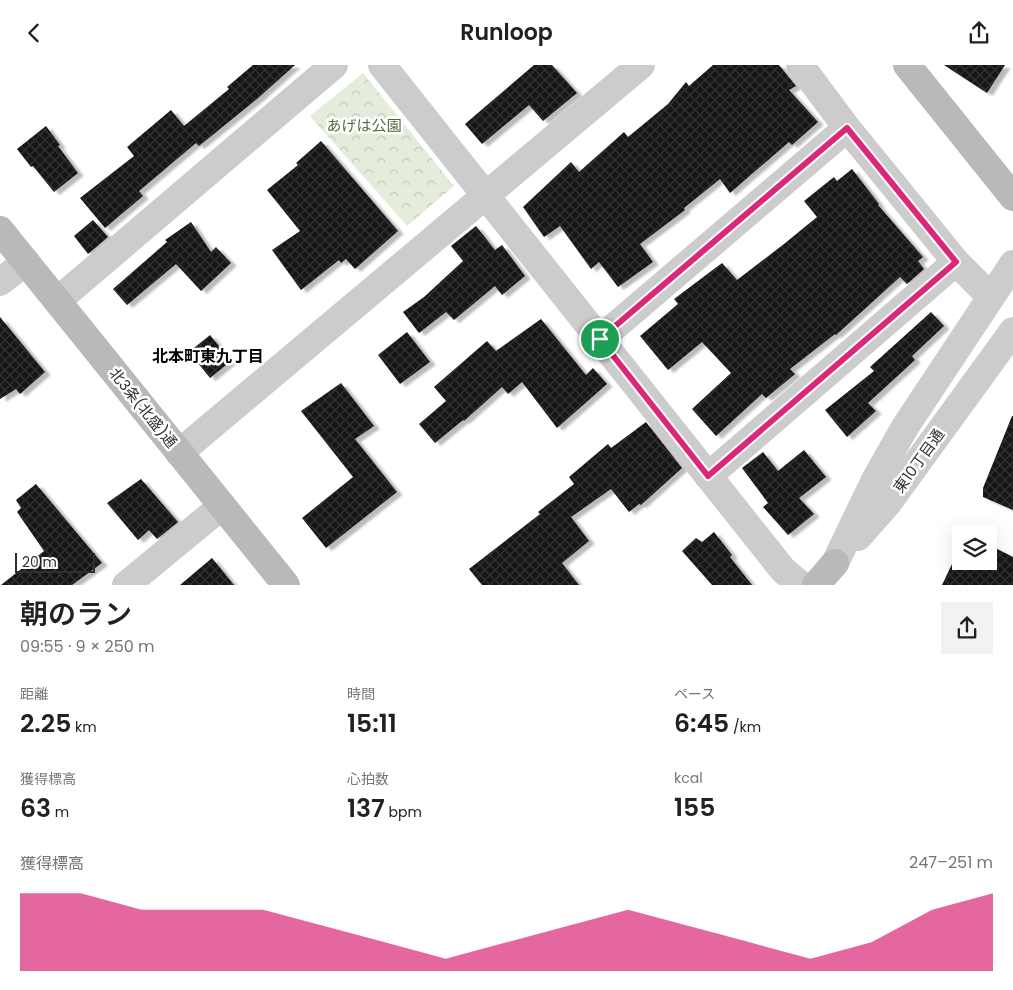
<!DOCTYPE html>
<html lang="ja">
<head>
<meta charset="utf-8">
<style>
  :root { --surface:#fff; --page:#f2f2f2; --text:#202124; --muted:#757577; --accent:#db2777 }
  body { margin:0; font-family:Poppins,"Noto Sans JP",sans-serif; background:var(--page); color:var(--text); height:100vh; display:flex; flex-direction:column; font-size:19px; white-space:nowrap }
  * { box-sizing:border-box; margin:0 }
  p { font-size:16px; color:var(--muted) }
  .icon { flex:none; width:28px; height:28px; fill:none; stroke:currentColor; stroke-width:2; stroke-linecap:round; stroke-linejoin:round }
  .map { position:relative; height:520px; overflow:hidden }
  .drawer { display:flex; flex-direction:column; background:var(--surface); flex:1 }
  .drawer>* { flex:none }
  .tools { position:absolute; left:952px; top:460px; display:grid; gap:10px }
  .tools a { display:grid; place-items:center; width:45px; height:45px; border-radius:0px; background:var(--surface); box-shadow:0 5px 20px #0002; font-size:25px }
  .scale { position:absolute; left:15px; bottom:12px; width:80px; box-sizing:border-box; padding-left:5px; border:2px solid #2f2f2f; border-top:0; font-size:14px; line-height:18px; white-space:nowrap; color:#2f2f2f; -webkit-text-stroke:4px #fff; paint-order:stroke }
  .pin { position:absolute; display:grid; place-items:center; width:42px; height:42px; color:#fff; margin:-21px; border:2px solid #fff; border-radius:50%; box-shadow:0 1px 5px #0007 }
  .round { display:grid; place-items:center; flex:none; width:52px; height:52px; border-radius:0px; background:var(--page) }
  .head { display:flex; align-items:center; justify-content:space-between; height:85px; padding:0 20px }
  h1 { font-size:28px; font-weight:600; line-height:38px }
  .metrics { display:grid; grid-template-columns:repeat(3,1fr); gap:8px; height:85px; padding:5px 20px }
  .metrics div { display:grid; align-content:center }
  .metrics b { font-size:25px; font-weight:600 }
  .metrics small { font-size:14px; font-weight:400 }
  .metrics p { font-size:14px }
  .chart { height:140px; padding:10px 20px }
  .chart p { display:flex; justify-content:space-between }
  .chart svg { width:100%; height:90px; margin-top:5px; fill:var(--accent); opacity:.7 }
  header { display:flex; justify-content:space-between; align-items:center; height:65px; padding:0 20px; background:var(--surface); font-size:22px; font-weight:600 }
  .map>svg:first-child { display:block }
  .park { fill:url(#park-crowns) }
  .building { fill:url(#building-cross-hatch); filter:url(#shadow) }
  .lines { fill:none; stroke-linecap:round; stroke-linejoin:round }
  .street { stroke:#ccc; stroke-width:28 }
  .secondary { stroke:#b9b9b9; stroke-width:28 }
  .route-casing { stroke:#fff; stroke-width:10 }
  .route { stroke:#db2777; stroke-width:6 }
  .labels { text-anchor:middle; stroke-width:5; stroke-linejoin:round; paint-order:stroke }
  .park-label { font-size:15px; fill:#4f6c3b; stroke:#fff }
  .street-label { font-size:15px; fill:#2f2f2f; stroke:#fff }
  .neighbourhood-label { font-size:16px; font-weight:bold; fill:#000; stroke:#fff }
</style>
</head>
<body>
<header><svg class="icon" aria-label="back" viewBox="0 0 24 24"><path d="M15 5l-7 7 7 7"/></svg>Runloop<svg class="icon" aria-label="share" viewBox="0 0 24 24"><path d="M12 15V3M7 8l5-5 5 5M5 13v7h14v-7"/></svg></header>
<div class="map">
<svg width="1013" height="520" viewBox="0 0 1013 520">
  <defs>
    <pattern id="park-crowns" width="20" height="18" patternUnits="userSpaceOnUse" patternTransform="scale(1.25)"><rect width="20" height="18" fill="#e4ecdc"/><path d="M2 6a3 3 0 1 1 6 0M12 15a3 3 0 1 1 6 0" fill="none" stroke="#c4cbbd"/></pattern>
    <pattern id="building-cross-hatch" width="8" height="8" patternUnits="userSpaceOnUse" patternTransform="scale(1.25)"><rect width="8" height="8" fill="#161616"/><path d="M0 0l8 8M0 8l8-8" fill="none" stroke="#303030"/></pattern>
    <filter id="shadow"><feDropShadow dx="5.5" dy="3" stdDeviation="1" flood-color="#0004"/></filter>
  </defs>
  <rect width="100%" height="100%" fill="#fff"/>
  <path class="park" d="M 363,8 L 454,121 L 407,161 L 310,51 Z"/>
  <path class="building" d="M 253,0 L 295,0 L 257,34 L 199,81 L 196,78 L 139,126 L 143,131 L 105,163 L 80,133 L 134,91 L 127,82 L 171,45 L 184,61 L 229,24 L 227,22 Z
    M 534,0 L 552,0 L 577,28 L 543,56 L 529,40 L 482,79 L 465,59 Z
    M 713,0 L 779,0 L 796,21 L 789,25 L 818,57 L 792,80 L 789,77 L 730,128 L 720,114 L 684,143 L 685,145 L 640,179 L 653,197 L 618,222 L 599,197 L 591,204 L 560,161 L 544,172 L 523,142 L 571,97 L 579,107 L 624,67 L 628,72 L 668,39 L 686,17 L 689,21 Z
    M 944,0 L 1005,0 L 987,28 Z
    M 46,61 L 60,80 L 58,81 L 78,108 L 54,127 L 33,101 L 31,102 L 17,84 Z
    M 321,76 L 398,166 L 355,204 L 346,194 L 341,198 L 339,195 L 301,225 L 272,185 L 300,166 L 267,125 L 298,100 L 296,98 Z
    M 852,104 L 879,139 L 878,140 L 923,192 L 918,196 L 924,204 L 907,219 L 900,212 L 836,270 L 835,269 L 790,304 L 795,309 L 766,333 L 762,329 L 716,371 L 692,344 L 731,308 L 702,277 L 668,305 L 640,271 L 678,239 L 674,234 L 722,198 L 737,215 L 784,179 L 817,152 L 804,136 L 834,112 L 837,116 Z
    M 93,155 L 108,172 L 88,189 L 74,171 Z
    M 191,157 L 211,187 L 216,182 L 231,198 L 201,226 L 176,199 L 127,240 L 113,224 L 167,177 L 165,175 Z
    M 476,161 L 495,185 L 502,180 L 525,211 L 502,230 L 495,221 L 454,255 L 446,247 L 419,268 L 403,247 L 424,232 L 463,196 L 451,181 Z
    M 931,247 L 944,261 L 912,291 L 915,295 L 868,338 L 876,346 L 847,372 L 825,345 L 874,306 L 870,302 Z
    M 0,252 L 45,307 L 20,329 L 16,324 L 0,334 Z
    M 541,254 L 586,310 L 593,303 L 607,319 L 557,363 L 522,317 L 508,329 L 502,322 L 464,356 L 463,355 L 435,378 L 419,359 L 446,336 L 434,322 L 487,276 L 496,286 Z
    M 407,267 L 430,297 L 400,319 L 378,290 Z
    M 210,270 L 231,296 L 210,313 L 189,287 Z
    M 341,318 L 374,361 L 355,374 L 397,427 L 326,483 L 302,453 L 353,412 L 301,346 Z
    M 1012,351 L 1013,351 L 1013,445 L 983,432 L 983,423 Z
    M 646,357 L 682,403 L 641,440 L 639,439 L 629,447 L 611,424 L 571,452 L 589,476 L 562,498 L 579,520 L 482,520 L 469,504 L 540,449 L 538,447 L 574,419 L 569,412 L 608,379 L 611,383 Z
    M 804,385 L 826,412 L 799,433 L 814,449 L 788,470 L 763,442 L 768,438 L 742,403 L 763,387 L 778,406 Z
    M 141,414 L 178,457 L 157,474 L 149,465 L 138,475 L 107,438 Z
    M 36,419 L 102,498 L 72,520 L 1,520 L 44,486 L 17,447 L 21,443 L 16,435 Z
    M 714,467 L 732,490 L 730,492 L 752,520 L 712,520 L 682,486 L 696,473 L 702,477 Z
    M 961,480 L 961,496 L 989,496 L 989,480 L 1013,492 L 1013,520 L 942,520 Z
    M 212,493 L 234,520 L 180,520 Z"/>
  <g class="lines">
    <path class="street" d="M 382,0 L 783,505 L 801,520
      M 800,0 L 847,63 L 956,197 L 991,232
      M 0,217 L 26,197
      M 57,236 L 334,0
      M 600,274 L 847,63
      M 179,388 L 641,0
      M 708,411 L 956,197
      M 858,472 L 888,438 L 1013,266
      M 835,498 L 875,415 L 905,362 L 1013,199
      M 126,520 L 222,441"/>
    <path class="secondary" d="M 907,0 L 1013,132
      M 0,165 L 286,520
      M 816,520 L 835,498"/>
  </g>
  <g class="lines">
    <g class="route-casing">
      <path id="route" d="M 847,63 L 956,197 L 708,411 L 600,274 Z"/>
    </g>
    <use href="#route" class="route"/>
  </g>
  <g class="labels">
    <g class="park-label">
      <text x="364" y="66">あげは公園</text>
    </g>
    <g class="street-label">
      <text transform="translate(143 343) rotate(51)" y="5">北3条(北盛)通</text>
      <text transform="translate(919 396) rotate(-54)" y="5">東10丁目通</text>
    </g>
    <g class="neighbourhood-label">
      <text x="208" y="297">北本町東九丁目</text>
    </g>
  </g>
</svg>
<div class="tools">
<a><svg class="icon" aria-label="layers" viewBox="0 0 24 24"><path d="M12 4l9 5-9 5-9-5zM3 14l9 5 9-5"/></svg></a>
</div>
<div class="scale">20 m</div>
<div class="pin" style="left:600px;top:274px;background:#1e9e55"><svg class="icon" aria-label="arrive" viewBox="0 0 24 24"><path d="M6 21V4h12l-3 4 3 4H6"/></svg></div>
</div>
<section class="drawer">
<div class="head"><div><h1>朝のラン</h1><p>09:55 · 9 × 250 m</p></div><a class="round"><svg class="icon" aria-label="share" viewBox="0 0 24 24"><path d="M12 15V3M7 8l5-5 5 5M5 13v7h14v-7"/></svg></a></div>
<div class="metrics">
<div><p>距離</p><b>2.25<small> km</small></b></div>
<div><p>時間</p><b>15:11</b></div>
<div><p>ペース</p><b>6:45<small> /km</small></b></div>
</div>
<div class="metrics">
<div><p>獲得標高</p><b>63<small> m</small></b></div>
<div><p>心拍数</p><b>137<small> bpm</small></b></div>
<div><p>kcal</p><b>155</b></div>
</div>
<div class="chart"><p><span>獲得標高</span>247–251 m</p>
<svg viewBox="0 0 160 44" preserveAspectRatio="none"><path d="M0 44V6L10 6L20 14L30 14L40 14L50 22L60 30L70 38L80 30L90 22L100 14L110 22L120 30L130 38L140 30L150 14L160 6V44z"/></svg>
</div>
</section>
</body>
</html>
